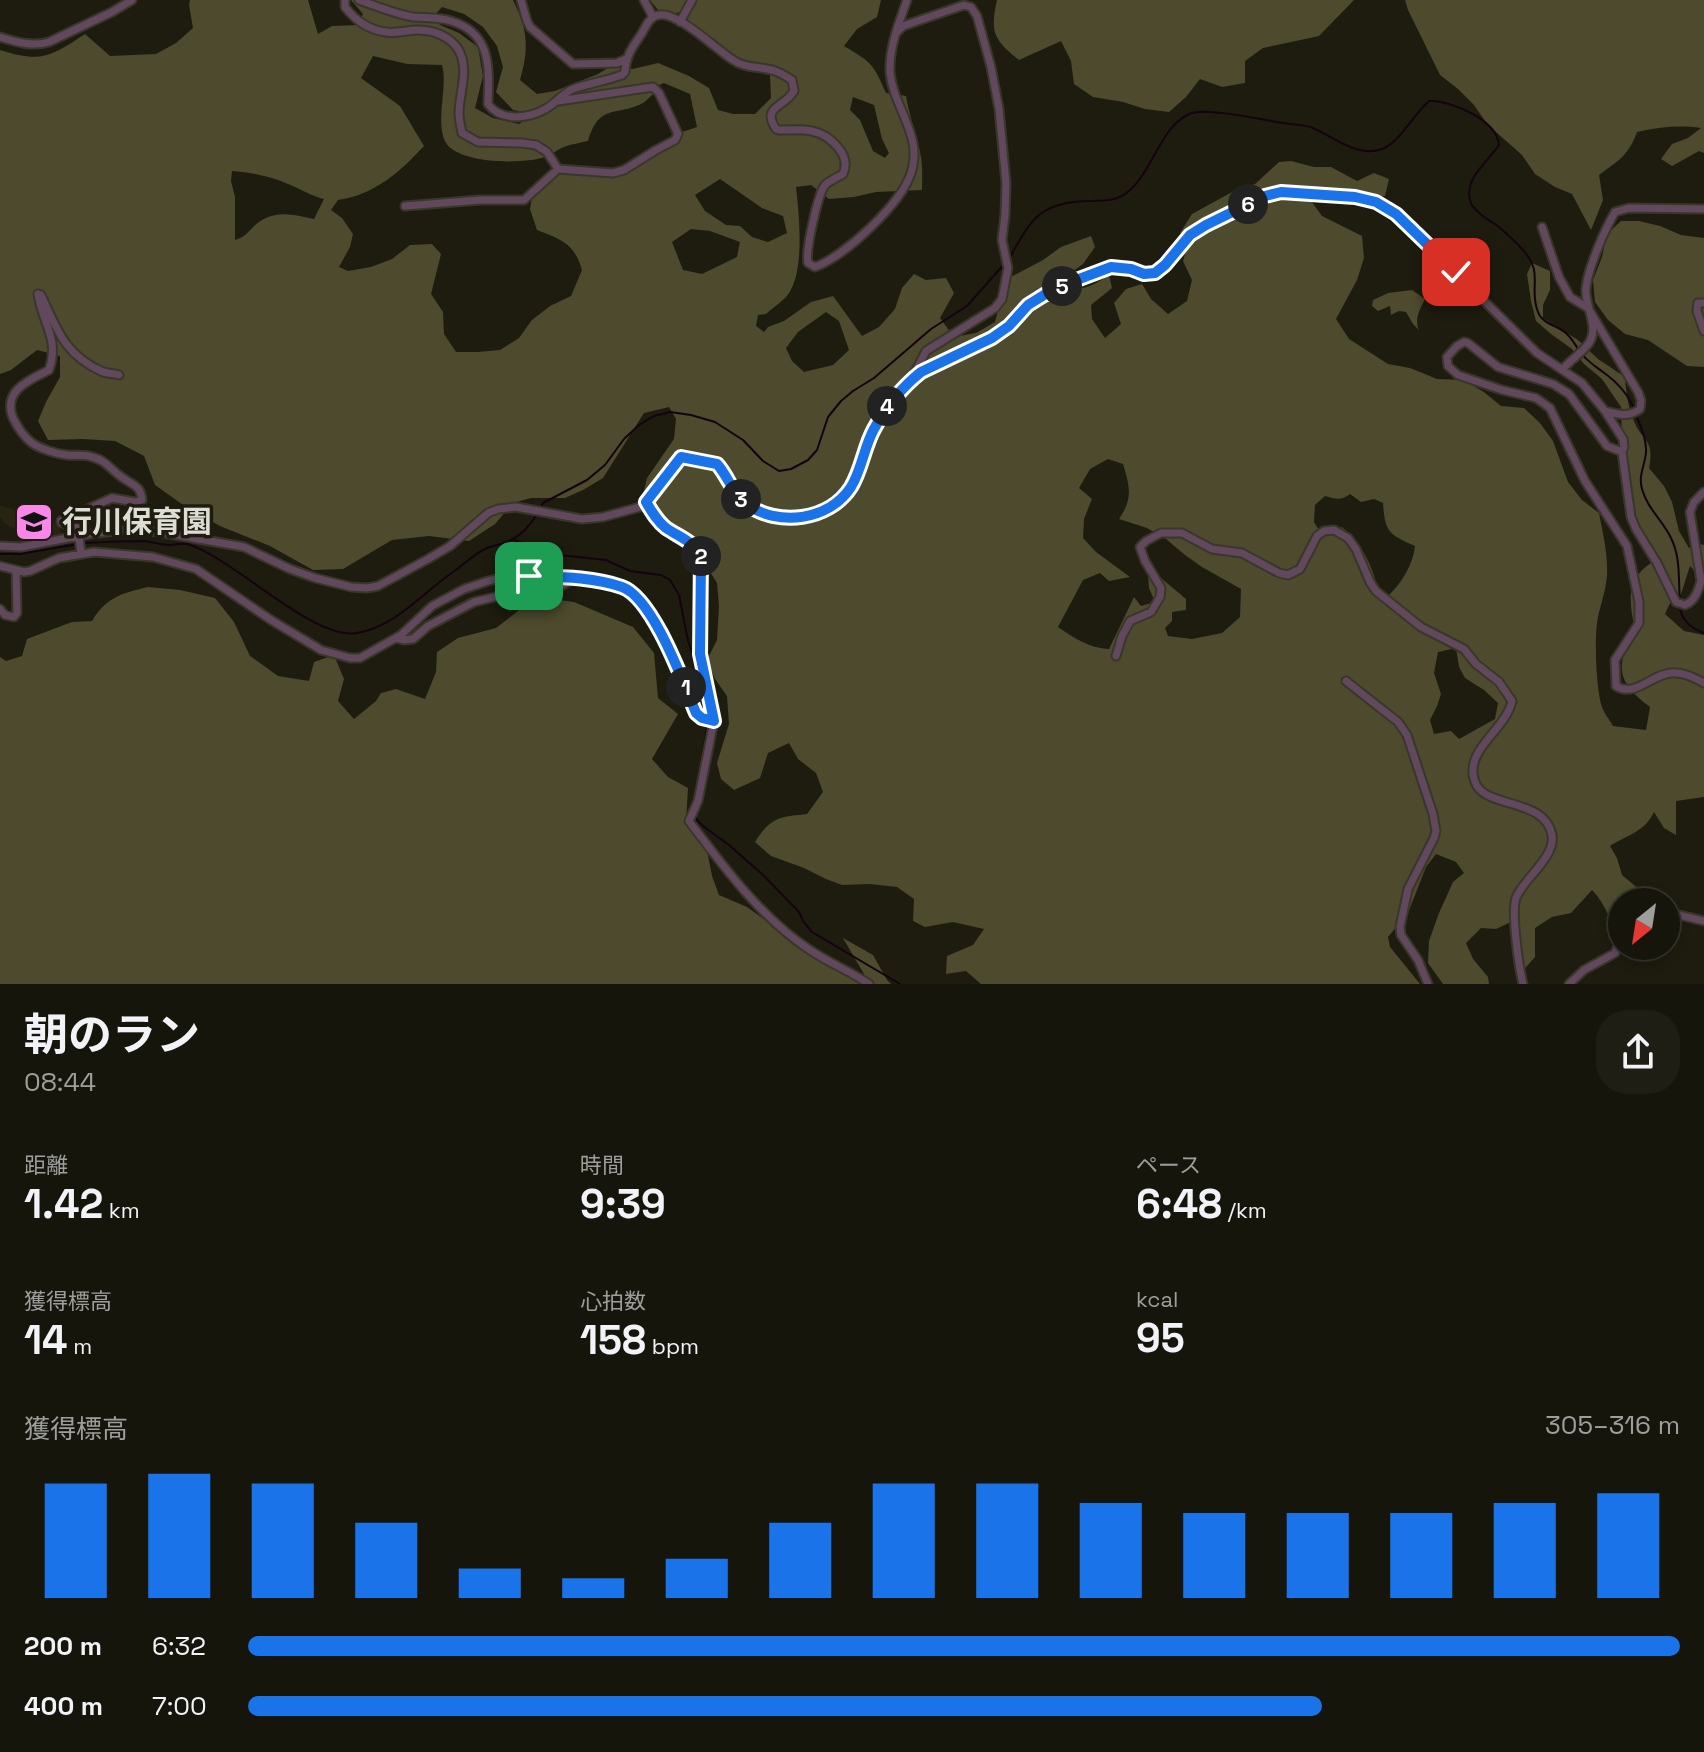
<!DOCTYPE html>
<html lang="ja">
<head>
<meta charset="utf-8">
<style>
  :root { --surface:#16150b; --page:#1f1e14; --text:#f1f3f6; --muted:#9e9f9d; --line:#35342c; --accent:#1a73e8 }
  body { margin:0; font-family:"Space Grotesk","Noto Sans JP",sans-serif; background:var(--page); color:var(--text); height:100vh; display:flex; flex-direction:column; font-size:30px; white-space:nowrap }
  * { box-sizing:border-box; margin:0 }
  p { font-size:26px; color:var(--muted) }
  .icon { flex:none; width:44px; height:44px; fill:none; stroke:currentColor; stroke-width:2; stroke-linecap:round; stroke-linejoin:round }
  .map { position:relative; height:984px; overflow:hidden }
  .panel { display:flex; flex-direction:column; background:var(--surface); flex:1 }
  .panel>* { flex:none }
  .needle { width:52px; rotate:210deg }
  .tools { position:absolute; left:1608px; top:888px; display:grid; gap:16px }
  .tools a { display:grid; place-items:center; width:72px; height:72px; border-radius:50%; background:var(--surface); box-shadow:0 4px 12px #0003,0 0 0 2px var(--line); font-size:40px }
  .pin { position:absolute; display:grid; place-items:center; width:68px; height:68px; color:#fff; margin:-34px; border-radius:16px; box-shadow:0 4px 12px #0006 }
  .km { position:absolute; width:40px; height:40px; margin:-20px; border-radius:50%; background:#222; color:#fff; font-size:22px; line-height:40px; text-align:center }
  .round { display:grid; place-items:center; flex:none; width:84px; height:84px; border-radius:32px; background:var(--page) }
  .headline { display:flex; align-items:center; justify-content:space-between; height:136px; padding:0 24px }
  h1 { font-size:44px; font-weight:700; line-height:60px }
  .figures { display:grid; grid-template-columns:repeat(3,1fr); gap:12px; height:136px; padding:8px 24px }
  .figures div { display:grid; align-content:center }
  .figures b { font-size:40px; font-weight:700 }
  .figures small { font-size:22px; font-weight:400 }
  .figures p { font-size:22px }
  .chart { height:224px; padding:16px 24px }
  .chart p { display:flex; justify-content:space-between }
  .chart svg { width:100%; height:144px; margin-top:8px; stroke:var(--accent); stroke-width:6 }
  ul { padding:0 24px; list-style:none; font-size:26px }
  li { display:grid; grid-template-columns:128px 96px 1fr; align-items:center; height:60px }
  li i { height:20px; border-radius:10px; background:var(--accent) }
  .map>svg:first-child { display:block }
  .built { fill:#272511 }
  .forest { fill:#4d4a2d; fill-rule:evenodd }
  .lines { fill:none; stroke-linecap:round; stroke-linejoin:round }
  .stream { stroke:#140311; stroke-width:2 }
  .minor-casing { stroke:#39372b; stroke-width:11 }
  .minor { stroke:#62485d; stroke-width:7 }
  .route-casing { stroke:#fff; stroke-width:16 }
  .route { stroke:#1a73e8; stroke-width:10 }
  .labels { text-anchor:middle; stroke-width:7; stroke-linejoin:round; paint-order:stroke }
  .poi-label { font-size:30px; font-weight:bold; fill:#deddd5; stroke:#1e1c0f; text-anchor:start }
</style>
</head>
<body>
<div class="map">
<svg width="1704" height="984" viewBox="0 0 1704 984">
  <rect width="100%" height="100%" fill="#1e1c0f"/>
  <path class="built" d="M 0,505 L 46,521 L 58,523 L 61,534 L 28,533 L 5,524 L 0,517 Z"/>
  <path class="forest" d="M 190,0 L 308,0 L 318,34 L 332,26 L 357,25 L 363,14 L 351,0 L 513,0 C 528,30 529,48 520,80 L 537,94 L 555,91 L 598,74 L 611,66 L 633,69 L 658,63 L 689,76 L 709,88 L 718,110 L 733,114 L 755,114 L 771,98 L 770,75 L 750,67 L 728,61 L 694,30 L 681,12 L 663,16 L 650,0 L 881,0 L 877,17 L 857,29 L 844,46 C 871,62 873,63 886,93 L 906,96 C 909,115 916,133 920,152 C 923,165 922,178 922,190 L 876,192 L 854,197 L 829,199 L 811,185 L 796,187 C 799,214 805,269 789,293 C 784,301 773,307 766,314 L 758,315 L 756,326 L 764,332 L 768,327 L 784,321 L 811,302 L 833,296 L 862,336 L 879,327 L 895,309 L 902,288 L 914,274 L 926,280 L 946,278 L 954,293 L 940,318 L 954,337 L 976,333 L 995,322 L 1007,279 L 1043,260 L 1061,247 L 1091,236 L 1095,247 L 1083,264 L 1055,284 C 1082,291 1086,290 1109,275 L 1112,288 L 1091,305 L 1092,319 L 1105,338 L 1121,324 L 1114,303 L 1126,289 L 1142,284 L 1151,299 L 1168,314 L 1187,301 L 1192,280 L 1183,261 L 1190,237 L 1180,233 L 1192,214 L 1234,191 L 1255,184 L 1279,162 L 1291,161 L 1314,167 L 1331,167 L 1357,181 L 1374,173 L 1389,179 L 1385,196 L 1344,196 L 1304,188 L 1290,190 L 1309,198 L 1322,216 L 1362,236 L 1364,258 L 1357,280 L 1336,319 L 1349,339 L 1388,364 L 1410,368 L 1437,379 L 1463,380 L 1484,392 L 1501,406 L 1524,408 L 1540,423 L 1553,441 L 1568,482 L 1582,500 L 1599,513 C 1603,534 1608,554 1607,575 C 1606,590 1601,603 1598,617 C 1594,637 1596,684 1601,704 C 1603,712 1609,719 1613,726 L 1646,730 L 1650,707 C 1616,681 1615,667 1635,629 C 1628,598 1626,577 1657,559 L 1626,506 L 1631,489 L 1622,437 L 1621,407 L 1602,379 L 1584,364 L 1572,349 L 1551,334 L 1536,321 L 1531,301 L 1527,274 L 1532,263 L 1550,271 L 1550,290 L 1543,305 L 1543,318 L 1578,340 L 1598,359 L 1625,377 C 1626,391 1628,408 1634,421 C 1642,442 1655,438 1649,468 L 1664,486 L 1672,502 L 1679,531 L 1689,548 L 1699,544 L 1704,545 L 1704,585 L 1700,577 L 1690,566 L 1680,597 L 1671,601 L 1665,614 L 1684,631 L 1704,635 L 1704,797 L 1676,801 L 1676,835 L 1664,828 L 1654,812 C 1645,832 1627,835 1610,846 L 1617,858 L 1622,875 L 1646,895 L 1644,902 L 1622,902 L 1622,943 C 1612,925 1606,904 1592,890 L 1571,913 L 1552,917 L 1535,928 L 1535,957 L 1520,974 L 1521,948 L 1511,922 L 1496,929 L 1481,928 L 1466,943 L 1473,959 L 1488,977 L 1489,984 L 1443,984 L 1428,963 L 1429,941 L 1439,913 L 1453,882 L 1464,873 L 1456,862 L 1436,854 L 1426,867 L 1408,913 L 1388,937 L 1390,947 L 1420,984 L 981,984 L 966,971 L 946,974 L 947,956 L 973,945 L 984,929 L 953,922 L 925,927 L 913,921 L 914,899 L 897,887 L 870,884 L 842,885 L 826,879 L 804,868 L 771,856 L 755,842 C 771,817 779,817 807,814 L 823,792 L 816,773 L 798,759 L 789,743 L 768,753 L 760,778 L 734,790 L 721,779 L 717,763 L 729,724 L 727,696 L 715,679 L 707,660 L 717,640 L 719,606 L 717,583 L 707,567 L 690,547 L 667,527 L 656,510 L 642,499 L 647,478 L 674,439 L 676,419 L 669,407 L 644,413 L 603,478 L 583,490 L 565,498 L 531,498 L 513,503 L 495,524 L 469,541 L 429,536 L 392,540 L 343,569 L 313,570 L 270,546 L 220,526 L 186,507 L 155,485 L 144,456 L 115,441 L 83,439 L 48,440 L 38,421 L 46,402 L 60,377 L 60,356 L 37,350 L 11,370 L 0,374 L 0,50 C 41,63 50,57 85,34 L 110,56 L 156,54 L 176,43 L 193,28 L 189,5 ZM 442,7 L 464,14 L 483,27 L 497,46 L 503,67 L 496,92 L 513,110 L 535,114 L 519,124 L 493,118 L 475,108 L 483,76 L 478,47 L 459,33 L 440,25 L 434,16 ZM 373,56 L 407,64 L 442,65 C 448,87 436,116 444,139 C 453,165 526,165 548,156 C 553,154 558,149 564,147 C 571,144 580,143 588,141 C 600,102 617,117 643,103 C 647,100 650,97 653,94 L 650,89 L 664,83 L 690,94 L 697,127 L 679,133 L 616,176 L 592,176 L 571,169 L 549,170 L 534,185 L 530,209 L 537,230 C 562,240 574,243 582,270 L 571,296 L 550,306 L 532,320 L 519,338 L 500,350 L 478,352 L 456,352 L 444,334 L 443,312 L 431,294 L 441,254 L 432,244 L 410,245 L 392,259 L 371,267 L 348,271 L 339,267 L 350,247 L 353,234 L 342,218 L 331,210 L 338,200 C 374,195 400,172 424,146 L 400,106 L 361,78 ZM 853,97 L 874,105 L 882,139 L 889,153 L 885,158 L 873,151 L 860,120 L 850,110 ZM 232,171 C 250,172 272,177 288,184 C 301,189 311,196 324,199 L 314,219 C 296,215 279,210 262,220 C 251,226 248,237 235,240 L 235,197 L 231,181 ZM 720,179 L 762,208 L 783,216 L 787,233 L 768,242 L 752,237 L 740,226 L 726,225 L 705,211 L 695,195 ZM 691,229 L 710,231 L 740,242 L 737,257 L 702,274 L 683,270 L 672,242 ZM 826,312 L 839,321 L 849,350 L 833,365 L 804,372 L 792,361 L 786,348 L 798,332 ZM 1108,459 L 1123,464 C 1130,487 1133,499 1119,519 L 1147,528 L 1166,539 L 1185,555 L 1202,567 L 1241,589 L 1240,617 L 1222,633 L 1192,639 L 1168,636 L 1165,628 L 1172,621 L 1172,612 L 1186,610 L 1186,599 L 1155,573 L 1148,573 L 1149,588 L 1155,602 L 1141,606 L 1134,597 L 1109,649 C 1089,648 1074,638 1058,627 L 1083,580 L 1100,573 L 1109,581 L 1130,577 L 1096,552 L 1083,538 L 1084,519 L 1092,499 L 1079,488 L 1090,469 ZM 1350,494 L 1361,502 L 1374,499 L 1383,503 C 1385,533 1389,534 1415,546 C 1413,565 1401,584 1387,597 L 1378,591 C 1373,566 1362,544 1342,527 L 1332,532 L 1320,532 L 1314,522 L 1315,505 L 1325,496 C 1335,499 1341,501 1350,494 ZM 1456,648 L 1459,667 L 1465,678 L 1484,690 L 1498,703 L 1495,719 L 1459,739 L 1451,731 L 1434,734 L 1430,720 L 1437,706 L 1441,694 L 1434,673 L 1438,652 Z
    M 997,0 L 1354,0 L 1319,36 L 1263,48 L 1245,61 L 1245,83 L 1222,87 L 1200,79 L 1186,97 L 1169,112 L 1145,109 L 1123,102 L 1093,97 L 1074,84 L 1071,61 L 1061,41 L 1019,60 C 993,39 990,32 997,0 Z
    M 1405,0 L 1704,0 L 1704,153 L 1699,151 L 1672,166 L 1661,159 L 1672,144 L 1688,138 L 1701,128 C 1679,125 1659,127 1637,132 C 1629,155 1618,161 1599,175 L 1603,200 L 1591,230 L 1572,194 L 1555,187 L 1535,174 L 1522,155 L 1487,124 L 1474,105 L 1458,89 L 1440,75 L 1408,10 Z
    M 1621,221 L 1639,221 L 1660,226 L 1681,235 L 1704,238 L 1704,367 L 1687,366 L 1648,340 L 1625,334 L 1608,320 L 1595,302 L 1593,280 L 1602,257 L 1607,234 Z
    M 1412,290 L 1425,299 C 1420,309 1414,319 1419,330 L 1413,324 L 1406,312 L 1399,311 L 1391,315 L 1390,306 L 1378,311 L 1372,306 L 1373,300 L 1388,293 Z
    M 148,587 L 180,590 L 215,598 L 234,622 L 250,656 L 278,676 L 309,681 L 314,662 L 334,655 L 344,679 L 338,701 L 354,719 L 376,701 L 381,693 L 396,689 L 425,699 L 436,672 L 437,652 L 458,638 L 496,628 L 536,597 L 574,602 L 633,627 L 654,653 L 658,698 L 678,714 L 652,759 L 668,777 L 688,788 L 686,822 L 706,845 L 712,876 L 719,895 L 747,907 L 816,956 L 868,981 L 843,938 L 873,955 L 887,980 L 891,984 L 0,984 L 0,657 L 6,661 L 22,656 L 27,639 L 72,622 L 92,621 C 106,597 123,593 148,587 Z"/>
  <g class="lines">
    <path class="stream" d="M 1009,259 C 1031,220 1038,203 1086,201 C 1099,200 1110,202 1122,196 C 1152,179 1159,124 1192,113 C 1210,108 1263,120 1283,123 C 1293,125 1305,124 1313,128 C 1334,137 1357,158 1382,149 C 1401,141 1413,115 1429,101 C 1451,100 1497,120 1499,145 C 1487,163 1462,180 1471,203 C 1475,213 1491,221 1499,227 C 1507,234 1515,241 1522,249 C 1545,273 1528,287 1538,312 C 1542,324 1559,326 1567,334 C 1571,338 1575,344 1578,349
      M 1582,354 C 1588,362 1595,366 1603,372 C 1617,382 1628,394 1634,409
      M 1636,415 C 1641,426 1647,440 1646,452 C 1645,466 1638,475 1642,489 C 1647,508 1663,521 1671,538 C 1681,558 1678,579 1680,600
      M 540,509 L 543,503 L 587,480 L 605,465 L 624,439 L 639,425 L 654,416 L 670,412 L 691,415 L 715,422 L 743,440 L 763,461 L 779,471 L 791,469 L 808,460 L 817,450 L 828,417 L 841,401 L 853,391 L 874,378 L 931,329 L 967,306 L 1005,263
      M 514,540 L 560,555 L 606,560 L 630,571 L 661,575 L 670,580 L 679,595 L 688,641 L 702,678
      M 84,543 C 104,542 125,541 145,541 C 153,542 161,545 169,545 C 175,545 181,543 187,544 C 233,557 313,641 357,633 C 397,626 422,593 453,572 C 463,565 472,556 483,550 C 492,545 502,545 511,540 C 521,535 531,524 537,514
      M 0,554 L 20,554 L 78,544
      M 1680,607 C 1681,620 1692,629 1704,633
      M 699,776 L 708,723
      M 695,814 L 697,820 L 703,826 L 729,845 L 762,874 L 799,912 L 803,921 L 812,932 L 900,984"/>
    <g class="minor-casing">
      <path id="minor" d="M 345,0 L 345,7 C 355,20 369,30 386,32 C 396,34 407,30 418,30 C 436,30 457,39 462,58 C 467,76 459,96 459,114 C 459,120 461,127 462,133 L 478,142 L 522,143 L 536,145 L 547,152 L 558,169
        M 359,0 C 376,6 395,14 413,17 C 426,18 438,17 451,21 C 492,33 489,68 488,104 C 501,122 529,119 547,108 C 556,103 563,93 573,89 C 589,83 606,81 622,75 L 625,72 C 626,54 633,47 642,33 C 646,26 650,16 659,15 C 677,11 717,50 733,60 C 745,69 761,66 775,71 C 781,73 787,77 792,80 L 794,91 C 784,108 761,106 776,129 L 779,130 C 790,130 802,129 812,131 C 830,135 852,155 843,174 C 838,177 829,181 825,185 C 818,194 805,251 808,263 L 815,267 C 845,256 901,204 911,173 C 914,165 915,152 913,143 C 908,118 892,97 890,72 C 889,47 899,23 907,0
        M 521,0 L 527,21 L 530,27 L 573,64 L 617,63 L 626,59
        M 644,0 L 653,17
        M 680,22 L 692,0
        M 897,32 L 903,26 L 964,5 L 971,7 L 977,16 L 991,67 L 999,109 L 1006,183 L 1005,215 L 1002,240 L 1008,268 L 1002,299 L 995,308 L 926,351 L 913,376
        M 0,37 C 16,42 32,47 49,42 L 112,12 L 132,0
        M 405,206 L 480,200 L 524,200 L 558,169 L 613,173 L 624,170 L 656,150 L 675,140 L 678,134 L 659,93 L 653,87 L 558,101
        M 1542,227 L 1559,277 L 1570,297 L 1588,308 L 1638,392 L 1641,400 L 1640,409 C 1628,418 1618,414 1605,411
        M 1704,303 L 1698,303 L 1697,311 L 1704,331
        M 1562,370 C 1570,360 1582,353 1589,343 C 1600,326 1584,306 1586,288 C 1588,268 1605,229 1615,212 L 1629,208 L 1704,209
        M 1622,452 L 1607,446 L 1569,394 L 1553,384 L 1498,367 L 1468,343 L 1464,342 L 1457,346 L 1447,357 L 1448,366 L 1458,375 L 1502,390 L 1536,398 L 1550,408 L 1585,481 L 1627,546 L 1639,602 L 1639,623 L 1615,660 L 1616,686 C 1634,697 1648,678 1666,674 C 1679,670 1693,677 1704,683
        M 646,502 C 652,512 657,521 666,528 C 679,537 693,541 701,556 L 700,654 L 714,721 L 698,801 L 689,821 C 723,866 762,919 810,950 C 829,963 850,971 869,984
        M 0,546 L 21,547 L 89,534 L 130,529 L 159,532 L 244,547 L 290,569 L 315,578 L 351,587 L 367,588 L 378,586 L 428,559 L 450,546 L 488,513 L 498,509 L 516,507 L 582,519 L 603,517 L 640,507 L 649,500 L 681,457 L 717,464 C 723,472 727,481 733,490 C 753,519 794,525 825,510 C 855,495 859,462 871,435 C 880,415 894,396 910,381 C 930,362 961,356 985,342 C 1003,332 1015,316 1031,304 C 1052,287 1082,275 1108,269 C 1124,264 1144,277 1155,273 C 1172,266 1179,244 1192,234 C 1206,223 1262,194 1279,192 C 1296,190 1359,196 1375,202 C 1382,204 1389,210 1396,214 L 1537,353 L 1582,383 L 1605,411 L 1623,439 L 1624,447 L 1622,452 L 1631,517 L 1636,529 L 1657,563 L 1676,602 L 1685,605 C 1695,601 1698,591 1701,581 L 1690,512 L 1694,502 L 1704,492
        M 81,554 L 78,528 L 62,523 L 61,521 L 112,498 L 135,502 L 142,500 C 141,486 133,485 123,478 C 112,471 106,460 92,457 C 85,454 75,456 67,455 C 57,454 40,449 32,443 C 24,437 17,426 13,418 C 2,391 29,380 49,370 C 60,339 42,323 38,294 L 41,295 C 57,329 64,354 101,371 C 107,374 113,373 119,375
        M 0,566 L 24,572 L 30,571 L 59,558 L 94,552 L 153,557 L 196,569 L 271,620 L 321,650 L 350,658 L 360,658 L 401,635 L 432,606 L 464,589 L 488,581 L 508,576 L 529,576 L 579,578 L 623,587 L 636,595 L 657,627 L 696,713 L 702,718 L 714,721
        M 0,609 L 5,615 L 14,617 L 17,613 L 16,570
        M 396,638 L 404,640 L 413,639 L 428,626 L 474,602 L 528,589 L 560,587 L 574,578
        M 1116,656 L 1122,636 L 1130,621 L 1151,612 L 1160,597 L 1161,588 L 1145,561 L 1140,547 L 1146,541 L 1161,533 L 1182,533 L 1212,549 L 1242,553 L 1279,573 L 1288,575 L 1300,569 L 1317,536 L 1324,531 L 1334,530 L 1348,538 L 1356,549 L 1370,582 L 1376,591 L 1421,627 L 1464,649 L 1476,664 L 1499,682 L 1512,701 C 1506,730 1463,750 1475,782 C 1484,809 1545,797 1552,835 C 1556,857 1523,879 1516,898 C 1511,913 1519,968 1523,984
        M 1346,681 L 1398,722 L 1407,735 L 1433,814 L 1436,831 L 1434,838 L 1408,889 L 1400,927 L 1401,935 L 1418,960 L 1428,984
        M 1666,912 L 1704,921
        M 1569,984 L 1584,970 L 1615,953 L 1622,935"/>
    </g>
    <use href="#minor" class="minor"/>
  </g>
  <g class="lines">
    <g class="route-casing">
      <path id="route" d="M 529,576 C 560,577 593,577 622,587 C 653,598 683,682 696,713 L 702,718 L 714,721 L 700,654 L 701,556 C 693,541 679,537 666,528 C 657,521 652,512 646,502 L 681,457 L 717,464 C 728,476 732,493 746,504 C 778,527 829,521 851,487 C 862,469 864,447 874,429 C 886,407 901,388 921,372 L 992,338 L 1009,326 L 1028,305 L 1044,295 L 1066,284 L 1111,267 L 1131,269 L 1144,274 L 1155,273 L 1165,265 L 1190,235 L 1206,225 L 1265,196 L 1281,192 L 1355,197 L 1376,202 L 1396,214 L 1456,272"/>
    </g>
    <use href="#route" class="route"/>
  </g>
  <defs>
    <g id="school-square" transform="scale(2)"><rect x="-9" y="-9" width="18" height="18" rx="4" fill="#f987e9" stroke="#1e1c0f"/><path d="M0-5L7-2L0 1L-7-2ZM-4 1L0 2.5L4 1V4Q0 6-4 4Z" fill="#111"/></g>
  </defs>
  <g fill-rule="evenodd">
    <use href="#school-square" x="34" y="522"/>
  </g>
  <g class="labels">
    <g class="poi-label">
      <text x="62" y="532">行川保育園</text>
    </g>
  </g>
</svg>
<div class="tools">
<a><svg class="needle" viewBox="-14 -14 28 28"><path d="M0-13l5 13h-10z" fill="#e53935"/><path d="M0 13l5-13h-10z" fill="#9e9f9d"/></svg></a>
</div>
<div class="pin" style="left:529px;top:576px;background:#1e9e55"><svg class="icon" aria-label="arrive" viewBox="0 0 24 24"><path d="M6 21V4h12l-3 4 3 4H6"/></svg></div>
<div class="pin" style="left:1456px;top:272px;background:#d93025"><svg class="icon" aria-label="check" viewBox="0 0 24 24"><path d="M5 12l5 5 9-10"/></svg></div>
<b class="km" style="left:686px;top:687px">1</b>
<b class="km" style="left:701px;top:556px">2</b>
<b class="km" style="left:741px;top:499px">3</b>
<b class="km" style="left:887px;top:406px">4</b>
<b class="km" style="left:1062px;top:286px">5</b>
<b class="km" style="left:1248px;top:204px">6</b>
</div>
<section class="panel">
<div class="headline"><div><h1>朝のラン</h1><p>08:44</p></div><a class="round"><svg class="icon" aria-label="share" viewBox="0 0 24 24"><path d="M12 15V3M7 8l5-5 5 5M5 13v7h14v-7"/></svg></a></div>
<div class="figures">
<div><p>距離</p><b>1.42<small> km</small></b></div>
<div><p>時間</p><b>9:39</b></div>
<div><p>ペース</p><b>6:48<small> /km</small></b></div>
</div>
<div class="figures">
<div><p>獲得標高</p><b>14<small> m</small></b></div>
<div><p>心拍数</p><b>158<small> bpm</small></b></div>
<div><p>kcal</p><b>95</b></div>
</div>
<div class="chart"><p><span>獲得標高</span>305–316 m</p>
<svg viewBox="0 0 160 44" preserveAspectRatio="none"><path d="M5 44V9M15 44V6M25 44V9M35 44V21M45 44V35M55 44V38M65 44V32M75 44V21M85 44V9M95 44V9M105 44V15M115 44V18M125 44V18M135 44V18M145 44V15M155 44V12"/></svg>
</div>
<ul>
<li><b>200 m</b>6:32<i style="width:100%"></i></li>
<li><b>400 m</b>7:00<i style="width:75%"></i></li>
</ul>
</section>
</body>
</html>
